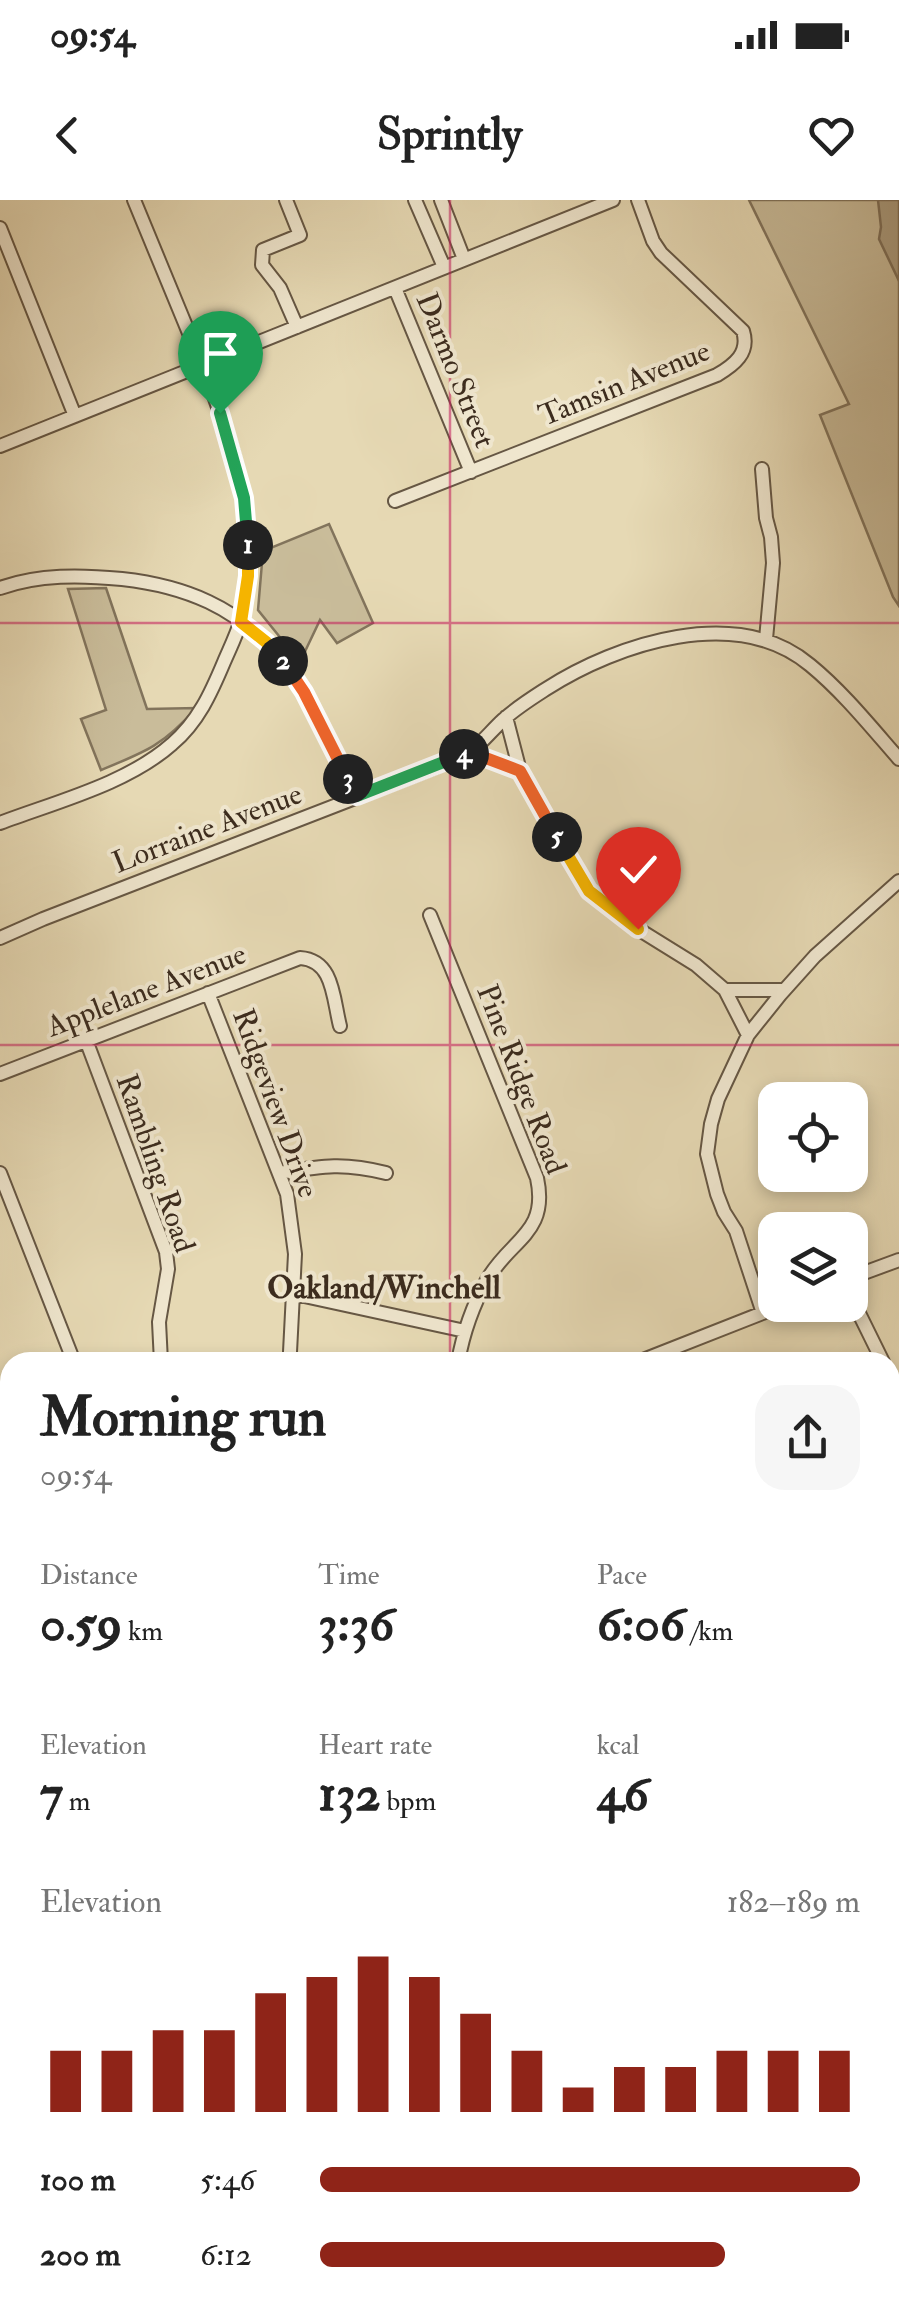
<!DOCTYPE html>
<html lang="en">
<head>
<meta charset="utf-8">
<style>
  :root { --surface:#fff; --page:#f6f6f6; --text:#222; --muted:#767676; --accent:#8f2418 }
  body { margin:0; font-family:"IM FELL Double Pica",serif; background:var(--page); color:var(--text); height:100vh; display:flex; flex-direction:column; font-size:38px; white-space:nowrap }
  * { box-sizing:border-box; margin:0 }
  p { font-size:32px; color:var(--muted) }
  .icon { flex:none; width:55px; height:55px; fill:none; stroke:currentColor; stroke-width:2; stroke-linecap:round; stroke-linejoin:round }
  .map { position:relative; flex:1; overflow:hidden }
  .panel { position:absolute; left:0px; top:1152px; width:900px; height:962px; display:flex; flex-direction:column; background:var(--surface); border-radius:30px 30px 0 0; box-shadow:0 5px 15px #0003 }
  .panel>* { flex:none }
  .tools { position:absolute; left:758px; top:882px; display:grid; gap:20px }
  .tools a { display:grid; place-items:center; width:110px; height:110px; border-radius:20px; background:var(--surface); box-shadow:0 5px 15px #0003; font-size:50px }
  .pin { position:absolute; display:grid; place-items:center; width:85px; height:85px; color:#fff; margin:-102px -42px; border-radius:50% 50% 50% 0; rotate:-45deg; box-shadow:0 0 10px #0007 }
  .pin .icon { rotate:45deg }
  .km { position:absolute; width:50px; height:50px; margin:-25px; border-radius:50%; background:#222; color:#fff; font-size:28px; line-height:50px; text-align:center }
  .round { display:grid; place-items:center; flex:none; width:105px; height:105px; border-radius:30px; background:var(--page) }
  .head { display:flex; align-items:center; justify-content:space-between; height:170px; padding:0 40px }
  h1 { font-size:55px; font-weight:800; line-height:75px }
  .metrics { display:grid; grid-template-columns:repeat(3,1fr); gap:15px; height:170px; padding:10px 40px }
  .metrics div { display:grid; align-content:center }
  .metrics b { font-size:50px; font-weight:800 }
  .metrics small { font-size:28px; font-weight:400 }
  .metrics p { font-size:28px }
  .chart { height:280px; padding:20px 40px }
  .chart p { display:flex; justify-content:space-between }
  .chart svg { width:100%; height:180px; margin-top:10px; stroke:var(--accent); stroke-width:6 }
  ul { padding:0 40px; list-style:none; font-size:32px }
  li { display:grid; grid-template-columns:160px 120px 1fr; align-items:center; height:75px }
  li i { height:25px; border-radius:12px; background:var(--accent) }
  .status { display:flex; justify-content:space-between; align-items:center; height:70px; padding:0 50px; background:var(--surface); direction:ltr }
  .status svg { height:28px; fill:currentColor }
  header { display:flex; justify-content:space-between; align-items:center; height:130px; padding:0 40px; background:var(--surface); font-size:45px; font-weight:800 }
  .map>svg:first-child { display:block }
  .green { fill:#c9bc9a; stroke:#82745c; stroke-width:2.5 }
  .water { fill:#ac9e81; stroke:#7f7059; stroke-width:2.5 }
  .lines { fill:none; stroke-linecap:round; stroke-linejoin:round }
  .minor-casing { stroke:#665744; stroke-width:16 }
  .major-casing { stroke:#3c2c1e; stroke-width:19 }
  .minor { stroke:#efe6ce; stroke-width:12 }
  .major { stroke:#e6d9b4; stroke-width:15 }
  .split-1-casing { stroke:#fff; stroke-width:20 }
  .split-2-casing { stroke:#fff; stroke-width:20 }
  .split-3-casing { stroke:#fff; stroke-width:20 }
  .split-4-casing { stroke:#fff; stroke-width:20 }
  .split-5-casing { stroke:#fff; stroke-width:20 }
  .split-6-casing { stroke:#fff; stroke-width:20 }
  .split-1 { stroke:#22a559; stroke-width:12 }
  .split-2 { stroke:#f5b400; stroke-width:12 }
  .split-3 { stroke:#f0652b; stroke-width:12 }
  .split-4 { stroke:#22a559; stroke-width:12 }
  .split-5 { stroke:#f0652b; stroke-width:12 }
  .split-6 { stroke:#f5b400; stroke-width:12 }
  .grid { fill:none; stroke:#c2185b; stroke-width:2.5; stroke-opacity:0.55 }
  .labels { text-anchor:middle; stroke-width:8; stroke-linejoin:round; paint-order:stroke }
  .street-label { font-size:30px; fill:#3c2c1e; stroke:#efe6ce }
  .neighbourhood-label { font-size:32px; font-weight:bold; fill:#3c2c1e; stroke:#efe6ce }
</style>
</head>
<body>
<div class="status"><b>09:54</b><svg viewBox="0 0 49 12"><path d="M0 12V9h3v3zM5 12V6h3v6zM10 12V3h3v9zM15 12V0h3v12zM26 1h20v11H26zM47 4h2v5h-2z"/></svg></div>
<header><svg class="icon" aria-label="back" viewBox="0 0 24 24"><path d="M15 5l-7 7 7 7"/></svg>Sprintly<svg class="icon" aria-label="heart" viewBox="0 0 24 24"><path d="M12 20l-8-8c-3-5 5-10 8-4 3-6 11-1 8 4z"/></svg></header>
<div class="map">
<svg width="899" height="2113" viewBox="0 0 899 2113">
  <rect width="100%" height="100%" fill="#e6d9b4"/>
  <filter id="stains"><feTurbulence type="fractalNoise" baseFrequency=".002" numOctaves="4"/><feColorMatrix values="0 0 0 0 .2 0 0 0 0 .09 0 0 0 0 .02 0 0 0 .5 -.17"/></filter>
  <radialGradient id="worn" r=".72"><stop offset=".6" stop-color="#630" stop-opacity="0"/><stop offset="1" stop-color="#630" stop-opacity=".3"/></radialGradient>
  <path class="green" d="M 749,0 L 899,0 L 899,406 L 893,397 L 820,215 L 849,204 Z
    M 329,324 L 373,423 L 337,443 L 320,420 L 300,462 L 258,410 L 263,351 Z
    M 106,388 L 147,509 L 196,508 C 164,545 145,552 101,570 L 81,519 L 106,510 L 68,389 Z
    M 899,1947 L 899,2113 L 863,2113 L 857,2105 L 890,2105 L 890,1951 Z"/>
  <path class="water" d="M 878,0 L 899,0 L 899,81 L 879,39 L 881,27 Z"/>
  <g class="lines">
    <g class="minor-casing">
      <path id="minor" d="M 286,0 L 300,35 L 263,50 L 262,65 L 280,88 L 297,127
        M 415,0 L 444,67
        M 441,0 L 464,59
        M 0,28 L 75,216
        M 395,88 L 471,272
        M 0,246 L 613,0
        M 762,269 L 766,318 L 771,337 L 773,363 L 766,439
        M 395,301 L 717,175 C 734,165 750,153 743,131 L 661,53 L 653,41 L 638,0
        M 0,388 C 39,374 81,375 122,379 C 266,395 301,480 357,596
        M 506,517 L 520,571
        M 470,552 L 520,571 L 589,691 L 638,729 L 696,765 L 725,790 L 748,835
        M 0,623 C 55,602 127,584 172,544 C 198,522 211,493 224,462 C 230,448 237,434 241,420 C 266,319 224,217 186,126 C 169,84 151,42 134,0
        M 430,715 L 537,978 C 549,1034 510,1039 487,1080 C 473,1105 463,1134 458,1162
        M 0,738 L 43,719 L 435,567 C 446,562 460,558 470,552 C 482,543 492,530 503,520 C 516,508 532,498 546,489 C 618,443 737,404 810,465 C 843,492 871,527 899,559
        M 725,790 L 784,790
        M 208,793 L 287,994 L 295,1054 L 290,1152
        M 86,840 L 166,1052 L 168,1069 L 159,1122 L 161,1162
        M 0,874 L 300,758 C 334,760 333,799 340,826
        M 0,973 L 74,1162
        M 279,973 C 322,966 343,962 386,973
        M 850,1078 L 899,1060
        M 295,1094 L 465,1131
        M 850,1095 L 883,1162
        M 763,1113 L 736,1031 L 724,1012 L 717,994 L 707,954 L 711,924 L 718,899 L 748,835 L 780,795 L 815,756 L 899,681
        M 638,1162 L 783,1105
        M 890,1177 L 899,1196
        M 890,1243 L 899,1239
        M 0,1283 L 10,1290
        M 890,1405 L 899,1398
        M 0,1415 L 10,1411
        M 890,1489 L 899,1514
        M 0,1675 L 10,1699
        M 0,1772 L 10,1753
        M 0,1860 L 10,1887"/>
    </g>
    <g class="major-casing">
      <path id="major" d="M 890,1851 L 899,1846
        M 429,2113 L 443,2105"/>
    </g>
    <use href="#minor" class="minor"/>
    <use href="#major" class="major"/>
  </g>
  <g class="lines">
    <g class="split-1-casing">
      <path id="split-1" d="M 220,213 L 244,298 L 248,345"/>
    </g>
    <g class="split-2-casing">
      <path id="split-2" d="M 248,345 L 248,376 L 241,422 L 266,442 L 283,461"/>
    </g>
    <g class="split-3-casing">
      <path id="split-3" d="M 283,461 L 304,492 L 348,579"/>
    </g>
    <g class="split-4-casing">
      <path id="split-4" d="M 348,579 L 357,596 L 464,554"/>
    </g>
    <g class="split-5-casing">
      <path id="split-5" d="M 464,554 L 470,552 L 520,571 L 557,637"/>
    </g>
    <g class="split-6-casing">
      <path id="split-6" d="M 557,637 L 589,691 L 638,729"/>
    </g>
    <use href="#split-1" class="split-1"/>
    <use href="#split-2" class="split-2"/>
    <use href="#split-3" class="split-3"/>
    <use href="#split-4" class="split-4"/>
    <use href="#split-5" class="split-5"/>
    <use href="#split-6" class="split-6"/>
  </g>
  <path class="grid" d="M 450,0 L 450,1162M 0,423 L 899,423M 0,845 L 899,845M 0,1268 L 10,1268M 890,1268 L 899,1268M 0,1690 L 10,1690M 890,1690 L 899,1690M 450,2105 L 450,2113"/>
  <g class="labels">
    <g class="street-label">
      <text transform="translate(456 170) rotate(68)" y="10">Darmo Street</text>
      <text transform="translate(624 183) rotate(-22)" y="10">Tamsin Avenue</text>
      <text transform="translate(207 628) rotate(-21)" y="10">Lorraine Avenue</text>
      <text transform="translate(146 790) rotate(-21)" y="10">Applelane Avenue</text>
      <text transform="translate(522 879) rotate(69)" y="10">Pine Ridge Road</text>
      <text transform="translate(276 903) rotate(70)" y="10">Ridgeview Drive</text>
      <text transform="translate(156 963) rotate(71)" y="10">Rambling Road</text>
    </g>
    <g class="neighbourhood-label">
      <text x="384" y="1098">Oakland/Winchell</text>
    </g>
  </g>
  <rect width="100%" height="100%" filter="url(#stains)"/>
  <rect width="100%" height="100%" fill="url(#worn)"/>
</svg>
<div class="tools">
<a><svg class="icon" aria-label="locate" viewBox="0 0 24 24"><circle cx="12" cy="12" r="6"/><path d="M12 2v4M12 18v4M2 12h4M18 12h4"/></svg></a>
<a><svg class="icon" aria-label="layers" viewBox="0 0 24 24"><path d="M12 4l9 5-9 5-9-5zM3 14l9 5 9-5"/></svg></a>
</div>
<div class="pin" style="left:220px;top:213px;background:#1e9e55"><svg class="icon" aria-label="arrive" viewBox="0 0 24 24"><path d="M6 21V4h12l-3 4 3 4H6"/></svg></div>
<div class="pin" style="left:638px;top:729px;background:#d93025"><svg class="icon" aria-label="check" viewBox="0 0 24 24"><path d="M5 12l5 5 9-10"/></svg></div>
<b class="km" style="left:248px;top:345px">1</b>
<b class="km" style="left:283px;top:461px">2</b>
<b class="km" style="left:348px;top:579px">3</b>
<b class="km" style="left:464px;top:554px">4</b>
<b class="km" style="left:557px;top:637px">5</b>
<section class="panel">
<div class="head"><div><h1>Morning run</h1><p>09:54</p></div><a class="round"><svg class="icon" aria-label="share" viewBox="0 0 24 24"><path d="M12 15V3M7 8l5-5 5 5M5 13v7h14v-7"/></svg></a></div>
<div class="metrics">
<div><p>Distance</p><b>0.59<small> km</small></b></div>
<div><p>Time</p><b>3:36</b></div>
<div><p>Pace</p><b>6:06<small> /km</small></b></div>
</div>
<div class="metrics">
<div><p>Elevation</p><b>7<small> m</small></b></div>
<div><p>Heart rate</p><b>132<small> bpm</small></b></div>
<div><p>kcal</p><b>46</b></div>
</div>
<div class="chart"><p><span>Elevation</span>182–189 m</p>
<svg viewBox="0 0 160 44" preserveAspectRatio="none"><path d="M5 44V29M15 44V29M25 44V24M35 44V24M45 44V15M55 44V11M65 44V6M75 44V11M85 44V20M95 44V29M105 44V38M115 44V33M125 44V33M135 44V29M145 44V29M155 44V29"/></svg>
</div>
<ul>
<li><b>100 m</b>5:46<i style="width:100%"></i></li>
<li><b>200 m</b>6:12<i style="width:75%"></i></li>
</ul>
</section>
</div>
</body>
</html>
